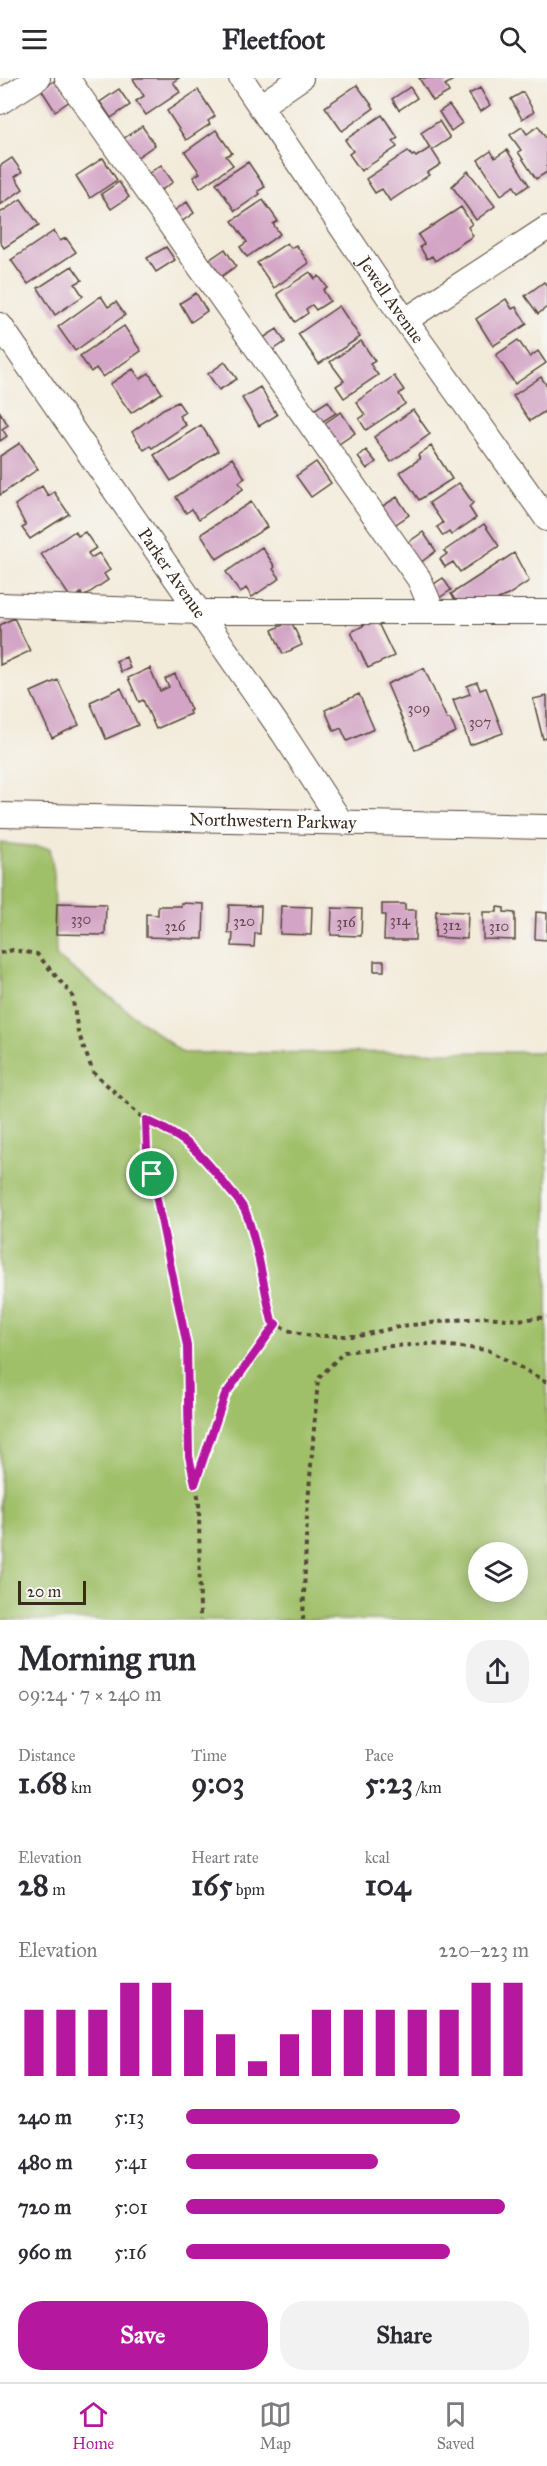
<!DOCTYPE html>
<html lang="en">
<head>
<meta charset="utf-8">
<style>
  :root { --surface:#fff; --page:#f2f2f3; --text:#2b2b33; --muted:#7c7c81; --line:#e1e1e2; --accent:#b5179e }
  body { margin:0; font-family:"IM FELL Great Primer",serif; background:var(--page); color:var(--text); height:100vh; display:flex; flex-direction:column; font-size:22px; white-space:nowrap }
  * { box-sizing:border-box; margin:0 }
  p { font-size:20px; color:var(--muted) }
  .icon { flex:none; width:33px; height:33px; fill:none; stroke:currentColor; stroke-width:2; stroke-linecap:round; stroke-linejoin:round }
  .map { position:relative; height:1542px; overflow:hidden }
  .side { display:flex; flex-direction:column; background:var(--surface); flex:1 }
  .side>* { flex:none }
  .buttons { position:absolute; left:468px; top:1464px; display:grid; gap:12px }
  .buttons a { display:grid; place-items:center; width:60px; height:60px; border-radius:50%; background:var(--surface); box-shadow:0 3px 15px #0003; font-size:30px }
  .scale { position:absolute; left:18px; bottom:15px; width:68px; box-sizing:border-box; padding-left:6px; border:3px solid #3b2a1e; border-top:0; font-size:16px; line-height:21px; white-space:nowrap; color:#3b2a1e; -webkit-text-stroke:4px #f6f6f2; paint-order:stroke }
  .pin { position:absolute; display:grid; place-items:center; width:51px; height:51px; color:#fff; margin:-26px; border:3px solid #fff; border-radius:50%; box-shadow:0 2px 6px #0007 }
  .round { display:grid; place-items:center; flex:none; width:63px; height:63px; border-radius:24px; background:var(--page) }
  .headline { display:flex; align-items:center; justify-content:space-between; height:102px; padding:0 18px }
  h1 { font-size:33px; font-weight:700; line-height:45px }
  .figures { display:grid; grid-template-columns:repeat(3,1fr); gap:9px; height:102px; padding:6px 18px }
  .figures div { display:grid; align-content:center }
  .figures b { font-size:30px; font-weight:700 }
  .figures small { font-size:16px; font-weight:400 }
  .figures p { font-size:16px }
  .chart { height:168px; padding:12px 18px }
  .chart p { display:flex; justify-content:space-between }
  .chart svg { width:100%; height:108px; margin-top:6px; stroke:var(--accent); stroke-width:6 }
  .button { display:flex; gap:12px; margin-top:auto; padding:12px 18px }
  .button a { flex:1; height:69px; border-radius:24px; background:var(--accent); color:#fff; font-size:24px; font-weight:700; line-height:69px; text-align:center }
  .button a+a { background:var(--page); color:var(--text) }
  ul { padding:0 18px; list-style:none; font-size:20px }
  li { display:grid; grid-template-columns:96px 72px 1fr; align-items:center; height:45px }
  li i { height:15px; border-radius:8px; background:var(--accent) }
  header { display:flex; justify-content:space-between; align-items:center; height:78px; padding:0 18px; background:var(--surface); font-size:27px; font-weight:700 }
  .menu { display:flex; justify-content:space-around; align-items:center; height:84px; border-top:2px solid var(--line); background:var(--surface); font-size:16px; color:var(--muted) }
  .menu a { display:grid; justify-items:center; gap:3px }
  .menu .active { color:var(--accent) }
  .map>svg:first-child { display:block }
  .green { fill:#9fbf68; stroke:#6d7443; stroke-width:1.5; fill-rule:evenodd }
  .building { fill:#d3a4c5 }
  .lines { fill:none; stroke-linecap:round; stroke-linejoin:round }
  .minor-casing { stroke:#57473a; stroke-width:26 }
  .path { stroke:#57473a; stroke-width:4; stroke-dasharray:4.5 4.5; stroke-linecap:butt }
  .minor { stroke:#fff; stroke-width:24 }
  .route-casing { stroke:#fff; stroke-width:12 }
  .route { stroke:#b5179e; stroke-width:8 }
  .labels { text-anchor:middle; stroke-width:4.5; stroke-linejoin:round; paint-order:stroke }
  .number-label { font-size:15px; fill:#614848 }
  .street-label { font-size:18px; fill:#3b2a1e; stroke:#f6f6f2 }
</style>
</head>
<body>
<header><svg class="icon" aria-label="menu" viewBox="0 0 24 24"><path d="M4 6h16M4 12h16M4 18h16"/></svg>Fleetfoot<svg class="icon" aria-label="search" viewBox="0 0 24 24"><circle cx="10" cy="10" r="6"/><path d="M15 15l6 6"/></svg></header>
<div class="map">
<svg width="547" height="1542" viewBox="0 0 547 1542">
  <rect width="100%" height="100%" fill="#f6f6f2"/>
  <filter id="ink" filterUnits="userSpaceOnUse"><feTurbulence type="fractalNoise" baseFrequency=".0167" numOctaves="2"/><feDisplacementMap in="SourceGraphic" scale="12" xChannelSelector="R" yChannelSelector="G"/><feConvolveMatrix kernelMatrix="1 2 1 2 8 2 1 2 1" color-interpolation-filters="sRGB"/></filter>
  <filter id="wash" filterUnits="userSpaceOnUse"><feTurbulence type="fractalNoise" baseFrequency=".008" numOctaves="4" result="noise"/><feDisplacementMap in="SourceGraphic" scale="24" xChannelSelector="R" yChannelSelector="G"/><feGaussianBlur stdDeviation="1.35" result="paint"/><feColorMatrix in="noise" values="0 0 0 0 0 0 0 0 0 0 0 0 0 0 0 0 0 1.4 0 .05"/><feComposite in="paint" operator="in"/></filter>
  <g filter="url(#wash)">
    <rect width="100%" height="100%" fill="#f3ebda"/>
    <path class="green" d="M 0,765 L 50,770 L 54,796 L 56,878 L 183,975 L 547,974 L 547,1542 L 0,1542 ZM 478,1474 L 518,1474 L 518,1514 L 478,1514 Z"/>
    <g id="blocks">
      <path class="building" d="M 135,0 L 179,0 L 173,4 L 180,14 L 146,37 L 136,23 L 144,18 L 133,1 Z
        M 419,0 L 452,0 L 453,2 L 445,7 L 449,14 L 433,23 Z
        M 56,2 L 70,23 L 55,33 L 41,11 Z
        M 357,7 L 374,30 L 342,53 L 325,29 Z
        M 410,9 L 417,20 L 399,32 L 392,21 Z
        M 480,10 L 490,27 L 480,34 L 469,16 Z
        M 119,11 L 130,27 L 111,40 L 100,24 Z
        M 198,12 L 215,38 L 208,43 L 210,46 L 186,62 L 167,33 Z
        M 523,14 L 534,34 L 522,41 L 511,21 Z
        M 449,27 L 462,45 L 451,53 L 439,34 Z
        M 382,37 L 398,60 L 393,63 L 397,69 L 361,93 L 349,76 L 353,73 L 345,62 Z
        M 439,43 L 450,60 L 432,72 L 441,86 L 427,95 L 429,97 L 390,123 L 382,111 L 375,115 L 366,101 L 408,73 L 412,78 L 414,77 L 416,79 L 430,70 L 421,55 Z
        M 142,48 L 155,67 L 136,80 L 123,61 Z
        M 538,48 L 547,62 L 547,94 L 536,101 L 518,74 L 521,72 L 510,57 L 522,49 L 527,56 Z
        M 216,52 L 232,75 L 226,78 L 233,87 L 200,110 L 193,99 L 200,95 L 185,74 Z
        M 507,72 L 529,107 L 518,115 L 514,108 L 501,117 L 478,82 L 491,73 L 495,80 Z
        M 12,80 L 22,94 L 15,99 L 23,111 L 0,127 L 0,88 Z
        M 103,80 L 117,102 L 90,120 L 76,98 Z
        M 248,84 L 265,109 L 258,113 L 260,116 L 235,133 L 216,105 Z
        M 161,87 L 173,104 L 157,115 L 145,98 Z
        M 468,93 L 495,128 L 476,142 L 452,108 Z
        M 119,104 L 129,119 L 111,131 L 101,116 Z
        M 21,121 L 39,147 L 4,170 L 0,164 L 0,135 Z
        M 263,122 L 278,143 L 273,146 L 280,156 L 247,179 L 240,169 L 247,164 L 232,143 Z
        M 187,124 L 194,135 L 178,146 L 171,135 Z
        M 461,129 L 472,146 L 468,149 L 473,158 L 435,183 L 432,178 L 427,181 L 420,169 L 424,166 L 418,157 Z
        M 54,153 L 60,163 L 66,160 L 76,174 L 28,206 L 11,182 Z
        M 287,165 L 291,170 L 296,167 L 309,185 L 274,210 L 257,185 Z
        M 166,169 L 175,182 L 156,194 L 147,180 Z
        M 225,171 L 236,188 L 218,201 L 206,184 Z
        M 72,188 L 82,202 L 75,206 L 83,218 L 55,237 L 38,210 Z
        M 310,194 L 315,201 L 319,198 L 327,209 L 323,212 L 330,223 L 316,232 L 312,227 L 306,231 L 308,235 L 295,244 L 277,216 Z
        M 544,204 L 547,208 L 547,229 L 538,236 L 525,218 Z
        M 196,215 L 207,233 L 191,244 L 180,225 Z
        M 101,218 L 108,229 L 116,224 L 125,237 L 75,273 L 58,249 Z
        M 506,221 L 512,231 L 516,229 L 527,246 L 493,268 L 476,241 Z
        M 339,228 L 360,259 L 319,286 L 298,256 Z
        M 124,248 L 141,273 L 103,299 L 96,290 L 91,294 L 80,278 Z
        M 277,251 L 285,264 L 269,275 L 260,262 Z
        M 518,262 L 530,279 L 538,273 L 546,285 L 515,306 L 496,277 Z
        M 361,263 L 375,283 L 370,286 L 378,297 L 344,320 L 336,308 L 344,303 L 330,284 Z
        M 225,284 L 237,301 L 219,312 L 208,296 Z
        M 133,291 L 140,301 L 149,295 L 162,315 L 131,335 L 110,306 Z
        M 394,298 L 404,312 L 399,316 L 405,326 L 366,352 L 359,341 L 365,337 L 356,324 Z
        M 541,299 L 547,308 L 547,332 L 530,343 L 513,318 Z
        M 260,309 L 277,337 L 259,348 L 242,320 Z
        M 328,323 L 336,335 L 320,345 L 312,333 Z
        M 178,324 L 185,334 L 179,338 L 186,347 L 152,370 L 150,368 L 144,372 L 132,354 L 163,331 Z
        M 413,332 L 430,356 L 391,384 L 374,359 Z
        M 0,334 L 8,347 L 2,351 L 7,358 L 0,363 Z
        M 341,334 L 355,355 L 336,368 L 322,347 Z
        M 201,347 L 218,373 L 171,403 L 154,377 Z
        M 20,365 L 38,391 L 0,417 L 0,378 Z
        M 431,368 L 452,401 L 419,422 L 400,394 L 420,381 L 418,377 Z
        M 366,372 L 376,384 L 367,391 L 358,379 Z
        M 232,380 L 245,400 L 239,404 L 243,411 L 199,441 L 192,431 L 186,435 L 176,419 Z
        M 316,384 L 331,405 L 311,419 L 296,398 Z
        M 459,405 L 473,425 L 469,429 L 476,440 L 451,457 L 449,454 L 443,458 L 437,449 L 443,445 L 429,425 Z
        M 42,408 L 48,418 L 54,414 L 69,436 L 30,461 L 22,450 L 26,448 L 15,427 Z
        M 397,419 L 409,437 L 390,450 L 378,431 Z
        M 251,424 L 267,449 L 217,481 L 201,456 Z
        M 484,446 L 499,468 L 460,494 L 453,484 L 445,489 L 440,481 L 447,476 L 444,473 Z
        M 75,453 L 78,458 L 85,454 L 96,470 L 88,475 L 91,480 L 99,475 L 110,492 L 104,496 L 108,502 L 83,519 L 81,515 L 72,522 L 41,476 Z
        M 423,454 L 436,473 L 416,488 L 403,468 Z
        M 262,469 L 275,489 L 273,491 L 280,500 L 252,519 L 246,510 L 240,515 L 226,494 Z
        M 514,475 L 529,503 L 508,517 L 486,526 L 458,526 L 451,516 Z
        M 443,500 L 451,512 L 436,522 L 428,510 Z
        M 14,540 L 30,573 L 0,587 L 0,547 Z
        M 376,541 L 394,578 L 368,590 L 351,554 Z
        M 291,543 L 302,567 L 283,576 L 272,552 Z
        M 126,579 L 130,590 L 121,594 L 116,583 Z
        M 150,590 L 160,613 L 169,609 L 165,601 L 175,596 L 191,632 L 189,633 L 190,636 L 156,651 L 143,622 L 139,624 L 128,600 Z
        M 424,590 L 447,641 L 450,641 L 456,654 L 415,672 L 387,606 Z
        M 58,602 L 79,647 L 52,660 L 31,614 Z
        M 477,604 L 480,612 L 486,610 L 503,655 L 470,667 L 453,622 L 470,616 L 467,608 Z
        M 121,610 L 138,647 L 106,661 L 90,624 Z
        M 359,616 L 374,651 L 347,663 L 341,650 L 334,653 L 325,632 Z
        M 547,618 L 547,660 L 543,661 L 533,621 Z
        M 57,825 L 106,826 L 105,857 L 56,856 Z
        M 181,825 L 204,826 L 203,861 L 146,859 L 146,836 L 158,837 L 158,828 L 181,828 Z
        M 382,826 L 405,826 L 405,832 L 416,832 L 415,862 L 384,862 L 385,837 L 382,837 Z
        M 229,827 L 261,828 L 260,856 L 255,855 L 254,869 L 232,868 L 233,855 L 228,855 Z
        M 281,828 L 312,829 L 311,857 L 280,856 Z
        M 497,829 L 504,830 L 504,834 L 515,835 L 515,862 L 483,861 L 483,834 L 497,834 Z
        M 332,830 L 362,831 L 361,858 L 331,857 Z
        M 436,833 L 468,834 L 467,861 L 435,859 Z
        M 536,834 L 547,835 L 547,862 L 535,861 Z
        M 374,883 L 384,883 L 384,893 L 374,893 Z"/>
    </g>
  </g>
  <g filter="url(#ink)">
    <use href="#blocks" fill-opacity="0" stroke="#57473a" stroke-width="1.5"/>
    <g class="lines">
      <g class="minor-casing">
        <g id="minor">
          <path d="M 67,0 L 419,501 L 433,534"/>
          <path id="s1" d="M 241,0 L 390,221 L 547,441"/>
          <path d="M 0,24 L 38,0"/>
          <path d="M 260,28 L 301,0"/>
          <path d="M 406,242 L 547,150"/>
          <path id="s2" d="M 0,247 L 283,655 L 341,744"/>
          <path d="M 0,527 L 199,534 L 547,534"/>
          <path id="s3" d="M 0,737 L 547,749"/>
        </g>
      </g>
      <path class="path" d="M 0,875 L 13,872 L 37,876 L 72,917 L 78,954 L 93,994 L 146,1043 L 173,1054 L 193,1069 L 209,1085 L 244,1132 L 252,1151 L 272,1243 L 287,1252 L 311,1258 L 359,1258 L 402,1248 L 486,1239 L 518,1242 L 547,1239
        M 146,1043 L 147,1073 L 187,1268 L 189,1378 L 199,1423 L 200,1542
        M 195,1406 L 225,1317 L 276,1246
        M 303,1542 L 307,1437 L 318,1301 L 344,1274 L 391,1268 L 431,1266 L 488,1272 L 547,1304"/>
      <use href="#minor" class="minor"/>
    </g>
  </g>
  <g class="lines" filter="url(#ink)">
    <g class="route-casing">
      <path id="route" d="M 146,1042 C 185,1059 201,1075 227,1109 C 233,1117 242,1125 246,1135 C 259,1169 263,1208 272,1243 L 276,1246 L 225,1317 L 195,1406 L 189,1378 L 187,1268 L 147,1073 Z"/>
    </g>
    <use href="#route" class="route"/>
  </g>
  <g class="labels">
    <g class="number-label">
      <text x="419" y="635">309</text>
      <text x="480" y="649">307</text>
      <text x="81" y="846">330</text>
      <text x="400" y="847">314</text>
      <text x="244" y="848">320</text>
      <text x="346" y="849">316</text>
      <text x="452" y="852">312</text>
      <text x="175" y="853">326</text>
      <text x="499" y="853">310</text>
    </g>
    <g class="street-label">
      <text dy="6" stroke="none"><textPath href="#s1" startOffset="268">Jewell Avenue</textPath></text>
      <text dy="6" stroke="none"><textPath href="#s2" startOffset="302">Parker Avenue</textPath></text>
      <text dy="6" stroke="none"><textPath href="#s3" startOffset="273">Northwestern Parkway</textPath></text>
    </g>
  </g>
</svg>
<div class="buttons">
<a><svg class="icon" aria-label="layers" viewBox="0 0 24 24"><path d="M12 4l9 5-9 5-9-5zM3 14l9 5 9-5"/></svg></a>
</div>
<div class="scale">20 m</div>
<div class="pin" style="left:152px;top:1096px;background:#1e9e55"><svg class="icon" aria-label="arrive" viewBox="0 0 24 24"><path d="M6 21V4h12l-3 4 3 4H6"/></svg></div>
</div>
<section class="side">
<div class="headline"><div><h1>Morning run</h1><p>09:24 · 7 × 240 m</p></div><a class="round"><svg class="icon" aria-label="share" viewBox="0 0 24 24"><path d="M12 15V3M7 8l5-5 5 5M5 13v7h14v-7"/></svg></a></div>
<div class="figures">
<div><p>Distance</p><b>1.68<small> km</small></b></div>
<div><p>Time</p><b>9:03</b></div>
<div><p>Pace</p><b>5:23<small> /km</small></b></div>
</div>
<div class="figures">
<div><p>Elevation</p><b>28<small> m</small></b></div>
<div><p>Heart rate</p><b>165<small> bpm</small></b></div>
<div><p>kcal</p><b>104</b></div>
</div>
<div class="chart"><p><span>Elevation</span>220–223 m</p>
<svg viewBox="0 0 160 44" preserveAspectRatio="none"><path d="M5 44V17M15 44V17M25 44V17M35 44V6M45 44V6M55 44V17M65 44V27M75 44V38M85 44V27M95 44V17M105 44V17M115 44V17M125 44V17M135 44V17M145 44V6M155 44V6"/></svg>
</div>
<ul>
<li><b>240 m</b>5:13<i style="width:80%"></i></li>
<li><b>480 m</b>5:41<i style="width:56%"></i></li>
<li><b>720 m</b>5:01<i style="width:93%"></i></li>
<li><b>960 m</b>5:16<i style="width:77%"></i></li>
</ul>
<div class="button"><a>Save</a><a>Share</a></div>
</section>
<nav class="menu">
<a class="active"><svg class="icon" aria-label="home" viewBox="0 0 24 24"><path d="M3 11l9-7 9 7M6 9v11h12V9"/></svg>Home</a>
<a><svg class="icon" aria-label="map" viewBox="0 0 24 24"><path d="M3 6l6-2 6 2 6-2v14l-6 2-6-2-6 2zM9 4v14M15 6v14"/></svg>Map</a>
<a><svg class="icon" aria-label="saved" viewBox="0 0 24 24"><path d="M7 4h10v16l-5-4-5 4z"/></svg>Saved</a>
</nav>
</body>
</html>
